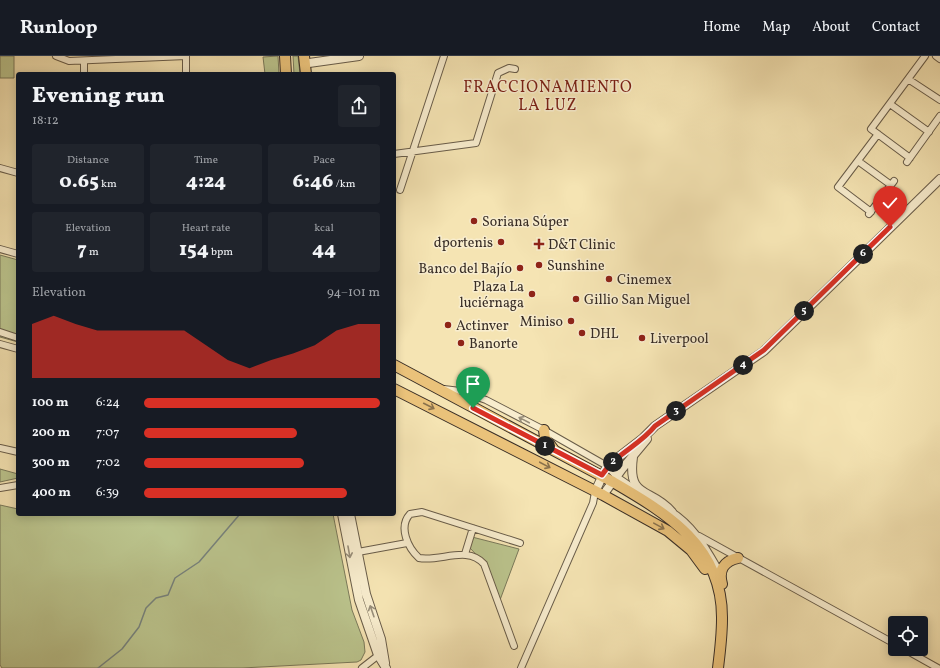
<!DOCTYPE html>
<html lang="en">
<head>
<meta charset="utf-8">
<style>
  :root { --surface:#171b24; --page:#20242c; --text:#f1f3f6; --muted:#9ea1a6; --line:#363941; --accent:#d93025 }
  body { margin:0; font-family:Vollkorn,serif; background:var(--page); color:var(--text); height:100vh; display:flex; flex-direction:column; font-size:15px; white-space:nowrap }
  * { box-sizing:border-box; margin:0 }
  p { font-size:13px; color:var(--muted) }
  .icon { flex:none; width:22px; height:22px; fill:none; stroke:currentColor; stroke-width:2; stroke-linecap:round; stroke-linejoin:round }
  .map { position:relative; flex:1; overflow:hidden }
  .side { position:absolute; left:16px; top:16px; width:380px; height:444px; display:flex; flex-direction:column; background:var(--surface); border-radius:4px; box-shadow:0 2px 10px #0003 }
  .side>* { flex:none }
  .fabs { position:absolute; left:888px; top:560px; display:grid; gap:8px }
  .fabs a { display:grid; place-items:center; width:40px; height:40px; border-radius:4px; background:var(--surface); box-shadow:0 2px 10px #0003; font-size:20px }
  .pin { position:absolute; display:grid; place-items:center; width:34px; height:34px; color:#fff; margin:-41px -17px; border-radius:50% 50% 50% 0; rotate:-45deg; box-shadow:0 0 4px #0007 }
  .pin .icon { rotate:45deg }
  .km { position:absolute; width:20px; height:20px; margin:-10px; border-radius:50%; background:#222; color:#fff; font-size:11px; line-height:20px; text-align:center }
  .round { display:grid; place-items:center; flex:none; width:42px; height:42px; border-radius:4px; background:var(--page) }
  .headline { display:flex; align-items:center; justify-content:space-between; height:68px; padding:0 16px }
  h1 { font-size:22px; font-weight:800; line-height:30px }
  .metrics { display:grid; grid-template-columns:repeat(3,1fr); gap:6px; height:68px; padding:4px 16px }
  .metrics div { display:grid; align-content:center; border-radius:4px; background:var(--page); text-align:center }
  .metrics b { font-size:20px; font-weight:800 }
  .metrics small { font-size:11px; font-weight:400 }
  .metrics p { font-size:11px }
  .chart { height:112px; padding:8px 16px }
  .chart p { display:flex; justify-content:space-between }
  .chart svg { width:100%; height:72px; margin-top:4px; fill:var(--accent); opacity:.7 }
  ul { padding:0 16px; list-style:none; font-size:13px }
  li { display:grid; grid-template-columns:64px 48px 1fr; align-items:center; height:30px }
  li i { height:10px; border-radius:5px; background:var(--accent) }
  header { display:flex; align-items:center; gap:24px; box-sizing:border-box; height:56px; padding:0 20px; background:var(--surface); border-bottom:1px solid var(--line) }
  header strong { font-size:19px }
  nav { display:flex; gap:22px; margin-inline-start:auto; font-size:14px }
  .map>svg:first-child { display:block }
  .green { fill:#bbc48d; stroke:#7a795a }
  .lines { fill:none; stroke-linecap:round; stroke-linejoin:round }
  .stream { stroke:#77837e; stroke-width:1.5 }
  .minor-casing { stroke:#685c49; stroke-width:8 }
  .tertiary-casing { stroke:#685c49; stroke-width:10 }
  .primary-casing { stroke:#392e26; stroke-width:12 }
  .minor { stroke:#f8edce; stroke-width:6 }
  .tertiary { stroke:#f8edce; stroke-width:8 }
  .primary { stroke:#eac27a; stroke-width:10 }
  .oneway { stroke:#89714c }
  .oneway2 { stroke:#988e7a }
  .route-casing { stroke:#fff; stroke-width:8 }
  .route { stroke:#d93025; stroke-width:5 }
  .poi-dot { fill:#8f2418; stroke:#f8edce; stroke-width:1.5 }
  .labels { text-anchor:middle; stroke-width:3; stroke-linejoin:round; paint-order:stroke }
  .poi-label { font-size:14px; fill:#392e26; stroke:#f8edce; text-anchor:start }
  .quarter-label { font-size:16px; letter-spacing:1px; fill:#7a1f14; stroke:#f8edce }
</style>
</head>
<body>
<header>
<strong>Runloop</strong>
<nav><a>Home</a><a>Map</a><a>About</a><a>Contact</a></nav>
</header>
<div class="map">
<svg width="940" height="612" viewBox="0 0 940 612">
  <rect width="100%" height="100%" fill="#f5e4b3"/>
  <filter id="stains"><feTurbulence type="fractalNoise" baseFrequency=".005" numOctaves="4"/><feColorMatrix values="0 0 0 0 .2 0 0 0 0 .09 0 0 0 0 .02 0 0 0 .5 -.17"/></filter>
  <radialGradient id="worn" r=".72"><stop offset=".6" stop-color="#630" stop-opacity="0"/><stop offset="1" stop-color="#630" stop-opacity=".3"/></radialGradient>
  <path class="green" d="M 0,0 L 14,0 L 14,22 L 0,22 Z
    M 278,0 L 279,18 L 265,18 L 263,1 Z
    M 293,0 L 298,0 L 300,18 L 294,18 Z
    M 0,199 L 18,204 L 18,286 L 0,281 Z
    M 0,413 L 18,418 L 18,422 L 0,426 Z
    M 0,449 L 18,453 L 18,458 L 333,458 L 352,554 L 364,586 L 365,596 L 361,604 L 357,606 L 242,612 L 2,612 L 0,609 Z
    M 472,481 L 519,493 L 500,544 L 488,511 L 469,491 Z"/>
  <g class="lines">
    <path class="stream" d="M 98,612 L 122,593 L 139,571 L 146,552 L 156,542 L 168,539 L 175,522 L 199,506 L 240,458"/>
    <g class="minor-casing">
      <path id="minor" d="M 56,0 L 69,5 L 186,0
        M 186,0 L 186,18
        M 936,0 L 940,3
        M 84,18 L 84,5
        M 908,23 L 940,44
        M 890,48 L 929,76
        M 394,98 L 476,87 L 498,17 L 509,12 L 515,13
        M 910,102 L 871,73 L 925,0
        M 858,105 L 891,129
        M 907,106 L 940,60
        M 0,112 L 18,117
        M 400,134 L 444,0
        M 871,156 L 838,131 L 878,78
        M 869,158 L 894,125
        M 0,193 L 18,198
        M 0,276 L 18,282
        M 0,288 L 18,293
        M 444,333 L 460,335 L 486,344 L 544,374 L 607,410 L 617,421 L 639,436
        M 0,392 L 18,396
        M 0,432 L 18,429
        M 669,454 C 694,469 706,492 720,516
        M 699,480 L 895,588
        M 358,496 L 407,487
        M 465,498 L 473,472
        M 514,590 L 484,508 C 467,489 441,506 419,502 C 408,492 398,471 410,458 L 422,456 L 520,487
        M 904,593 L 938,612
        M 362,612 L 380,598
        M 521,612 L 593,447 L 595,436"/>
    </g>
    <g class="tertiary-casing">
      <path id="tertiary" d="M 309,7 L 359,0
        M 633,401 C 627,444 651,431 672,456
        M 595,436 L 607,410 L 642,383 L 655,370 L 764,295 L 940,123
        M 603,439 L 622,413 L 647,383
        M 342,458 L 359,544 L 378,599 L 386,612
        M 350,458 L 366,538 L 381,583 L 385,607"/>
    </g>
    <g class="primary-casing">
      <path id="primary" d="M 285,0 L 286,18
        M 304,0 L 306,18
        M 394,309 L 613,426 C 668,458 723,491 722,563 C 722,580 720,596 718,612
        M 394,333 L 603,439 L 668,475 L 691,494 L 705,513
        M 544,374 L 545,382 L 554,394
        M 722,528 C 718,514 724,505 738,502"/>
    </g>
    <use href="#minor" class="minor"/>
    <use href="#tertiary" class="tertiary"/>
    <use href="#primary" class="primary"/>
  </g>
  <defs><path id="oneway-shaft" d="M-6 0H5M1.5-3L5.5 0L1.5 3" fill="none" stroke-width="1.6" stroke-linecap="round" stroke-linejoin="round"/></defs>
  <g class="oneway">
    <use href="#oneway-shaft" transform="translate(429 350) rotate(27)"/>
    <use href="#oneway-shaft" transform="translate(545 409) rotate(28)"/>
    <use href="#oneway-shaft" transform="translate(659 470) rotate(29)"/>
  </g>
  <g class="oneway2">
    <use href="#oneway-shaft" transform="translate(524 364) rotate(-152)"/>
    <use href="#oneway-shaft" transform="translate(349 496) rotate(80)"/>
    <use href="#oneway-shaft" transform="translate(372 555) rotate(-109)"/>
  </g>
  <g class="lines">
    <g class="route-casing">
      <path id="route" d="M 473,352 L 602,419 C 614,399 640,389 655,370 L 764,294 L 890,171"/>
    </g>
    <use href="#route" class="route"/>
  </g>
  <g class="poi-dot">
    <circle cx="474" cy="165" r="4"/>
    <circle cx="501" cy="186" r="4"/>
    <path d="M537 182h4v4h4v4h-4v4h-4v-4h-4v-4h4z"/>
    <circle cx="539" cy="209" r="4"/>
    <circle cx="520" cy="212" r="4"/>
    <circle cx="609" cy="223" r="4"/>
    <circle cx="532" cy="238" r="4"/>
    <circle cx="576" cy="243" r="4"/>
    <circle cx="571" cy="265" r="4"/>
    <circle cx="448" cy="269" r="4"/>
    <circle cx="582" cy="277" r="4"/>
    <circle cx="642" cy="282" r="4"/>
    <circle cx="461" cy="287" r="4"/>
  </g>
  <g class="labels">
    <g class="poi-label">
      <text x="482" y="170">Soriana Súper</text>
      <text x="493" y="191" text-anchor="end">dportenis</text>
      <text x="548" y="193">D&amp;T Clinic</text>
      <text x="547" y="214">Sunshine</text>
      <text x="512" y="217" text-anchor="end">Banco del Bajío</text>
      <text x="617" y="228">Cinemex</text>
      <text x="524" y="235" text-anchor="end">Plaza La<tspan x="524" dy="16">luciérnaga</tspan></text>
      <text x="584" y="248">Gillio San Miguel</text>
      <text x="563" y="270" text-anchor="end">Miniso</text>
      <text x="456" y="274">Actinver</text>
      <text x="590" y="282">DHL</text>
      <text x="650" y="287">Liverpool</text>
      <text x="469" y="292">Banorte</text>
    </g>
    <g class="quarter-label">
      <text x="548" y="36">FRACCIONAMIENTO<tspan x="548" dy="18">LA LUZ</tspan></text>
    </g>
  </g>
  <rect width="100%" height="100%" filter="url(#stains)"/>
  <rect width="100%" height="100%" fill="url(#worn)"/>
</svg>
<div class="fabs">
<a><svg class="icon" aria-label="locate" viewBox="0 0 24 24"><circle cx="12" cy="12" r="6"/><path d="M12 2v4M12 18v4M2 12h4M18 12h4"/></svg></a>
</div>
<div class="pin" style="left:473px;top:352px;background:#1e9e55"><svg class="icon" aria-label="arrive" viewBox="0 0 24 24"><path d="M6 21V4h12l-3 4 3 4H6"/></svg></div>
<div class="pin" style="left:890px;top:171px;background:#d93025"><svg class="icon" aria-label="check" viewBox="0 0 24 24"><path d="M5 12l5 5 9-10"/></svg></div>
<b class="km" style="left:545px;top:390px">1</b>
<b class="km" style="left:613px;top:406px">2</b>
<b class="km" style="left:676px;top:355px">3</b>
<b class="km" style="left:743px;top:309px">4</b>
<b class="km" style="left:804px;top:255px">5</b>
<b class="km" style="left:863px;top:198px">6</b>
<section class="side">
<div class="headline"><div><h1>Evening run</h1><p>18:12</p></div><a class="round"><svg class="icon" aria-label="share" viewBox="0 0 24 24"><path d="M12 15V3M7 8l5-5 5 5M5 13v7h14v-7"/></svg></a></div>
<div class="metrics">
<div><p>Distance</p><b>0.65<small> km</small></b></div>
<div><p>Time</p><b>4:24</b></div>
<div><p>Pace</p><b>6:46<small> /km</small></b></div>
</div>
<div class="metrics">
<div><p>Elevation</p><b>7<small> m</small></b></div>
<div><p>Heart rate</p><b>154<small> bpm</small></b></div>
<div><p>kcal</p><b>44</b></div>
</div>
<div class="chart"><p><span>Elevation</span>94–101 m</p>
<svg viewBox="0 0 160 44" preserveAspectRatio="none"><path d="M0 44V11L10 6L20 11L30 15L40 15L50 15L60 15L70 15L80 24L90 33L100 38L110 33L120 29L130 24L140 15L150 11L160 11V44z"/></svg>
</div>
<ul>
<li><b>100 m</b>6:24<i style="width:100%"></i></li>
<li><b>200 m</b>7:07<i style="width:65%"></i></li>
<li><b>300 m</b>7:02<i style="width:68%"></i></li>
<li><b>400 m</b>6:39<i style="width:86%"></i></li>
</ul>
</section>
</div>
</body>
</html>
